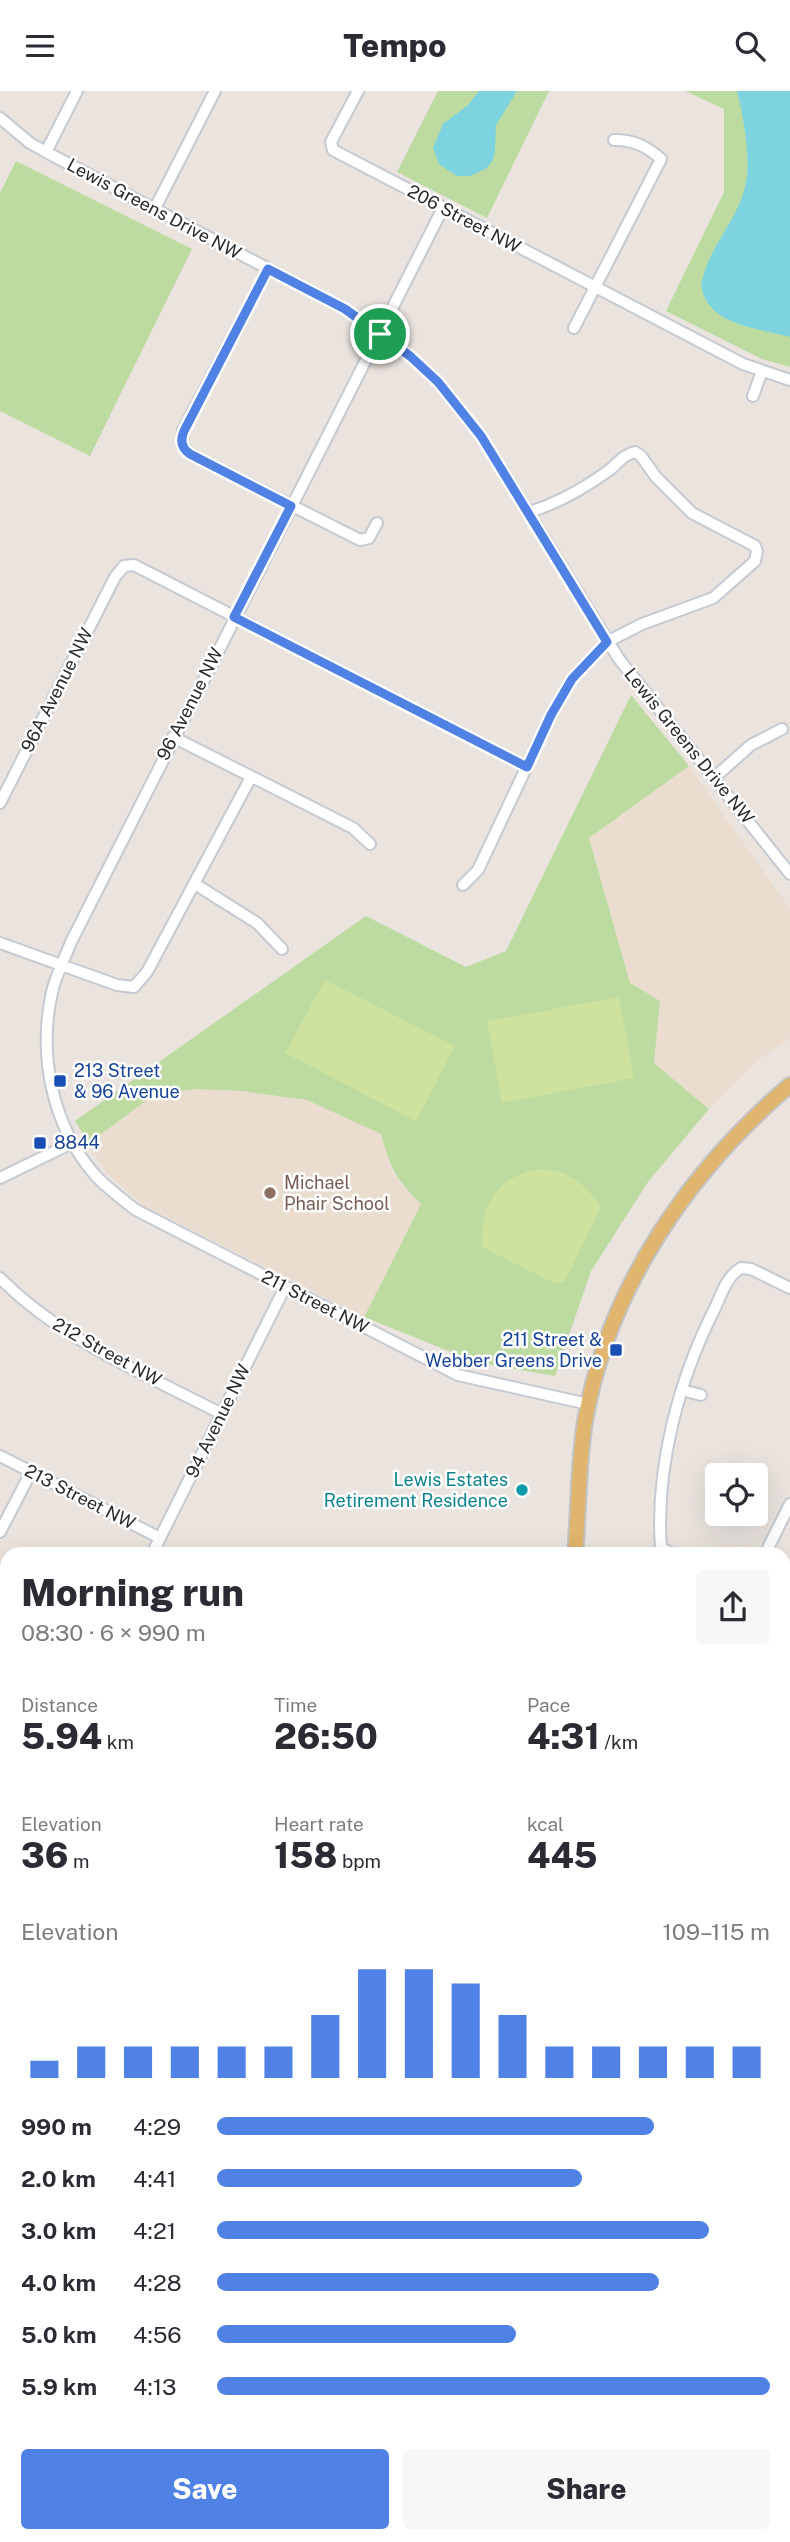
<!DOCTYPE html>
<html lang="en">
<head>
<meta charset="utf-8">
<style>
  :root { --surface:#fff; --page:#f7f7f7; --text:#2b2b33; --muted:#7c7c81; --accent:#5081e5 }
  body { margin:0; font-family:"Public Sans",sans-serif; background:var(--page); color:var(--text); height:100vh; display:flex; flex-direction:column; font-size:26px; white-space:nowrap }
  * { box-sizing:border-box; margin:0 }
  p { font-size:23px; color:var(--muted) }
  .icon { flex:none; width:38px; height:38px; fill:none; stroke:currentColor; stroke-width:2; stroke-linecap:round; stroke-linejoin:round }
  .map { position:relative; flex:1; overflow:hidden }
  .details { position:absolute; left:0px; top:1456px; width:791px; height:996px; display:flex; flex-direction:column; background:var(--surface); border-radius:21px 21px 0 0; box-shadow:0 7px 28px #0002 }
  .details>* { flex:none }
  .tools { position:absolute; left:705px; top:1372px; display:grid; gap:14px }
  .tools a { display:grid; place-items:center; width:63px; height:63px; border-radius:7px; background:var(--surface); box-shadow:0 7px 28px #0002; font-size:35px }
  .pin { position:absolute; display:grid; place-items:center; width:60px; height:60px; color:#fff; margin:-30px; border:4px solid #fff; border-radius:50%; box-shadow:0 2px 7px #0007 }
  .round { display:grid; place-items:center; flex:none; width:74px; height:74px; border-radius:7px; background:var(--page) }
  .summary { display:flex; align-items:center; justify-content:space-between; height:119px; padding:0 21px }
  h1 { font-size:38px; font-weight:800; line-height:52px }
  .metrics { display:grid; grid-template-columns:repeat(3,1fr); gap:10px; height:119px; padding:7px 21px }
  .metrics div { display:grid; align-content:center }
  .metrics b { font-size:35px; font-weight:800 }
  .metrics small { font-size:19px; font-weight:400 }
  .metrics p { font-size:19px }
  .chart { height:196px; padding:14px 21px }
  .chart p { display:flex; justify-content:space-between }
  .chart svg { width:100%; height:126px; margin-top:7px; stroke:var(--accent); stroke-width:6 }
  .button { display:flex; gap:14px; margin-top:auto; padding:14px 21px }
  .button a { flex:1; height:80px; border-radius:7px; background:var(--accent); color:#fff; font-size:28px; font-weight:800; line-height:80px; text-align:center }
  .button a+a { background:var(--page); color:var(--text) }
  ul { padding:0 21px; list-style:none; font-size:23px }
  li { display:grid; grid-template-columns:112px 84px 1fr; align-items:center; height:52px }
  li i { height:18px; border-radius:9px; background:var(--accent) }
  header { display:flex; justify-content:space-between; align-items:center; height:91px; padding:0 21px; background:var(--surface); font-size:32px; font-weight:800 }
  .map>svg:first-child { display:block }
  .education { fill:#eaddcf }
  .green { fill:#bddba0 }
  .pitch { fill:#cee19d }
  .water { fill:#7dd4e0 }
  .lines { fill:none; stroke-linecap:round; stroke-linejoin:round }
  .minor-casing { stroke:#c5cad2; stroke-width:14 }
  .major-casing { stroke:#c3c3c3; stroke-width:18 }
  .minor { stroke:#fff; stroke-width:10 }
  .major { stroke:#e0b56d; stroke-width:14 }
  .route-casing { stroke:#fff; stroke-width:14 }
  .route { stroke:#5081e5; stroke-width:9 }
  .transit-dot { fill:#1a4fb4; stroke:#fff; stroke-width:2.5 }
  .education-dot { fill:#8d6e63; stroke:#fff; stroke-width:2.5 }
  .culture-dot { fill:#0f9aa8; stroke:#fff; stroke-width:2.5 }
  .labels { text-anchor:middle; stroke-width:5; stroke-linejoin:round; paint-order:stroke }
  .street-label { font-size:18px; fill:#2a2a2a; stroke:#fff }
  .transit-label { font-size:18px; fill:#164399; stroke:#fff; text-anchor:start }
  .education-label { font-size:18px; fill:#785e54; stroke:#fff; text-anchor:start }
  .culture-label { font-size:18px; fill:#0d838f; stroke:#fff; text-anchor:end }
</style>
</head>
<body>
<header><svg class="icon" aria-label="menu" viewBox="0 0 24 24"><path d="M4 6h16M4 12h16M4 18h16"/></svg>Tempo<svg class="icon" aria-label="search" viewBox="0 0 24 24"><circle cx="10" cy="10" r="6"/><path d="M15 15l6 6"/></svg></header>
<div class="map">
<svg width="790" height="2451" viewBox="0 0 790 2451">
  <rect width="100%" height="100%" fill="#eae3de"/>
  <path class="education" d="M 689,675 L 790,818 L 790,947 L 758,969 L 709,1018 L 654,972 L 660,910 L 630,892 L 589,746 Z
    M 195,998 L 242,1000 L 307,1009 L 381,1043 L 389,1074 L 400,1092 L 421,1113 L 364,1226 L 145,1115 L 106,1082 L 89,1052 L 154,1004 Z
    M 7,2368 L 7,2445 L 55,2445 L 53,2451 L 0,2451 L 0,2371 Z"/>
  <path class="green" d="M 438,0 L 549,0 L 487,127 L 397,81 Z
    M 685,0 L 790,0 L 790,276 L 762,268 L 666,220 L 724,101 L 724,18 Z
    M 16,70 L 192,158 L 90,365 L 0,320 L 0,102 Z
    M 631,604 L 689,675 L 589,747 L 630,892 L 660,910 L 654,972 L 709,1018 L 648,1091 L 591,1180 L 555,1285 L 476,1271 L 364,1226 L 421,1113 C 395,1087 390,1077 381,1043 L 307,1009 L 242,1000 L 195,998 L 154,1004 L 89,1052 L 75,1030 L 366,825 L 466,876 L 506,860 Z
    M 7,1844 L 7,2025 L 0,2021 L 0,1858 Z
    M 0,2197 L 7,2202 L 7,2368 L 0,2371 Z"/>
  <path class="pitch" d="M 325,889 L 455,955 L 416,1030 L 285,962 Z
    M 619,906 L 634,987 L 502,1012 L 487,930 Z
    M 533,1079 C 564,1076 584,1091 601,1116 L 565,1190 L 556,1193 L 482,1156 C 480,1118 495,1088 533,1079 Z"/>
  <path class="water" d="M 479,0 L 517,0 L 496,34 L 495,60 L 493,69 L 487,77 L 470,85 L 457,85 L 439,73 L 433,57 L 443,33 L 468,14 Z
    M 737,0 L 790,0 L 790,246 C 766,239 727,236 710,215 C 705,208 700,199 702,190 C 709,155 740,127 746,91 C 751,66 743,24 737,0 Z"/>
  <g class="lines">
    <g class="minor-casing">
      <path id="minor" d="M 358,0 L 331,51 L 333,59 L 743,273 L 790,289
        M 0,27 L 30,52 L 46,61 L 345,218 L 410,265 L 438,291 L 481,345 L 619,568 L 790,783
        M 46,61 L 77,0
        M 155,117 L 215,0
        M 443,117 L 71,851 C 65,867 56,884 52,901 C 38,965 52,1034 95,1084 C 107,1097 122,1108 136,1119 L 458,1284 L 588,1313
        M 268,179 L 183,339 L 182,354 L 190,363 L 360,449 L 369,447 L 377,432
        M 574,237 L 661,68 C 646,55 634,49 614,49
        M 753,305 L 762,280
        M 173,646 L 353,737 L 370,753
        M 715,686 L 751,654 L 782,638
        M 0,712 L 115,486 L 124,475 L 134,474 L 527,676
        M 195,793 L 257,832 L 282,858
        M 463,794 L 478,779 L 551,624 L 572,588 L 607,551 L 642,533 L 713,507 L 755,470 L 757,460 L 755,455 L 692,422 L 656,386 L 641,365 L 635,361 C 622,364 618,373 608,380 C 583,398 559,412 529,421
        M 0,852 L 117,894 L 134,896 L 147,881 L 251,686
        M 0,1087 L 72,1052
        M 0,1187 C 61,1249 145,1283 222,1323
        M 682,1299 L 701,1304
        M 0,1365 L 160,1447
        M 0,1441 L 31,1381
        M 152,1463 L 285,1196
        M 673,1463 L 661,1457 C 655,1377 679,1288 715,1217 C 722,1202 727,1185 741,1177 L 751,1178 L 790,1197
        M 765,1463 L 790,1413
        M 784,1720 L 790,1726
        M 784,1955 L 790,1943
        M 784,2192 L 790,2195
        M 784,2340 L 790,2343
        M 690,2445 L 702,2451
        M 70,2451 L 72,2445
        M 463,2451 L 464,2445"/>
    </g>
    <g class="major-casing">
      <path id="major" d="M 575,1463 C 579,1419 578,1374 585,1330 C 608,1197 689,1080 790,994
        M 0,1663 L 7,1666
        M 784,2051 L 790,2054
        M 295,2451 L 295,2445
        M 313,2451 L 314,2445"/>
    </g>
    <use href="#minor" class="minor"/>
    <use href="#major" class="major"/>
  </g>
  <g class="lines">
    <g class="route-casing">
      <path id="route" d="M 268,178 L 345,218 L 410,265 L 438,291 L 481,345 L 607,551 L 572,588 L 551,624 L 527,676 L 234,526 L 291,415 L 190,363 C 181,357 180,349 184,340 Z"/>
    </g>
    <use href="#route" class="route"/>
  </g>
  <g class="transit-dot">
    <rect x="53" y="983" width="14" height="14" rx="3.5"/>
    <rect x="33" y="1045" width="14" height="14" rx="3.5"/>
    <rect x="609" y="1252" width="14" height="14" rx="3.5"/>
  </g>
  <circle class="education-dot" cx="270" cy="1102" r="7"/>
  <circle class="culture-dot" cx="522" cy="1399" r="7"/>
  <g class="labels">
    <g class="street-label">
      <text transform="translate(154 118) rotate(28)" y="6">Lewis Greens Drive NW</text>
      <text transform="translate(464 128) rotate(28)" y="6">206 Street NW</text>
      <text transform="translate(57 599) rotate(-63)" y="6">96A Avenue NW</text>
      <text transform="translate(190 613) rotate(-63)" y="6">96 Avenue NW</text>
      <text transform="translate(689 655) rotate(51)" y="6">Lewis Greens Drive NW</text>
      <text transform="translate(315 1211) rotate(27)" y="6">211 Street NW</text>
      <text transform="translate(107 1261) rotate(29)" y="6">212 Street NW</text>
      <text transform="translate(218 1330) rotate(-64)" y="6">94 Avenue NW</text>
      <text transform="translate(80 1406) rotate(27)" y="6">213 Street NW</text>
    </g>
    <g class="transit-label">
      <text x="74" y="986">213 Street<tspan x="74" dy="21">&amp; 96 Avenue</tspan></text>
      <text x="54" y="1058">8844</text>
      <text x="602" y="1255" text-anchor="end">211 Street &amp;<tspan x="602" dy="21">Webber Greens Drive</tspan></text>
    </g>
    <g class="education-label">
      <text x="284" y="1098">Michael<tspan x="284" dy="21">Phair School</tspan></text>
    </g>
    <g class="culture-label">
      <text x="508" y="1395">Lewis Estates<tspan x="508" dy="21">Retirement Residence</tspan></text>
    </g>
  </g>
</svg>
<div class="tools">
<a><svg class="icon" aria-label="locate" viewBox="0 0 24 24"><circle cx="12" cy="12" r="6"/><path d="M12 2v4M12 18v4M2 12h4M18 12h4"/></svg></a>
</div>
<div class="pin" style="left:380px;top:243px;background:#1e9e55"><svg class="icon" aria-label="arrive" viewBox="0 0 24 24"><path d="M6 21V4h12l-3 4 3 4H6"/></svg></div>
<section class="details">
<div class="summary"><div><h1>Morning run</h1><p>08:30 · 6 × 990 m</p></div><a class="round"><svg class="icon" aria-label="share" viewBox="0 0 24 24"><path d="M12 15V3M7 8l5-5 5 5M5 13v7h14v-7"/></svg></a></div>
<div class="metrics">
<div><p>Distance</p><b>5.94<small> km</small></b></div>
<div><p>Time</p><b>26:50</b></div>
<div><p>Pace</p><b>4:31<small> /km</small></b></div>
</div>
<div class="metrics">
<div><p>Elevation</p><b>36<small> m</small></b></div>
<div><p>Heart rate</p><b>158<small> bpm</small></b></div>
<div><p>kcal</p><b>445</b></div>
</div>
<div class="chart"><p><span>Elevation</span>109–115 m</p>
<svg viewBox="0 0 160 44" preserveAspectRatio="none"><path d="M5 44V38M15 44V33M25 44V33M35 44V33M45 44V33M55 44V33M65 44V22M75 44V6M85 44V6M95 44V11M105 44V22M115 44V33M125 44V33M135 44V33M145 44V33M155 44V33"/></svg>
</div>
<ul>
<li><b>990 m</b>4:29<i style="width:79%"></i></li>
<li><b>2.0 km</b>4:41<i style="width:66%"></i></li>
<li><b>3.0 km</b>4:21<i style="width:89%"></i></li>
<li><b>4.0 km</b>4:28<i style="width:80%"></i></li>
<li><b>5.0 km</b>4:56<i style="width:54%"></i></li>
<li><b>5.9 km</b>4:13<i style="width:100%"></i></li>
</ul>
<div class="button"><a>Save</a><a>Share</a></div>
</section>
</div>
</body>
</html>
